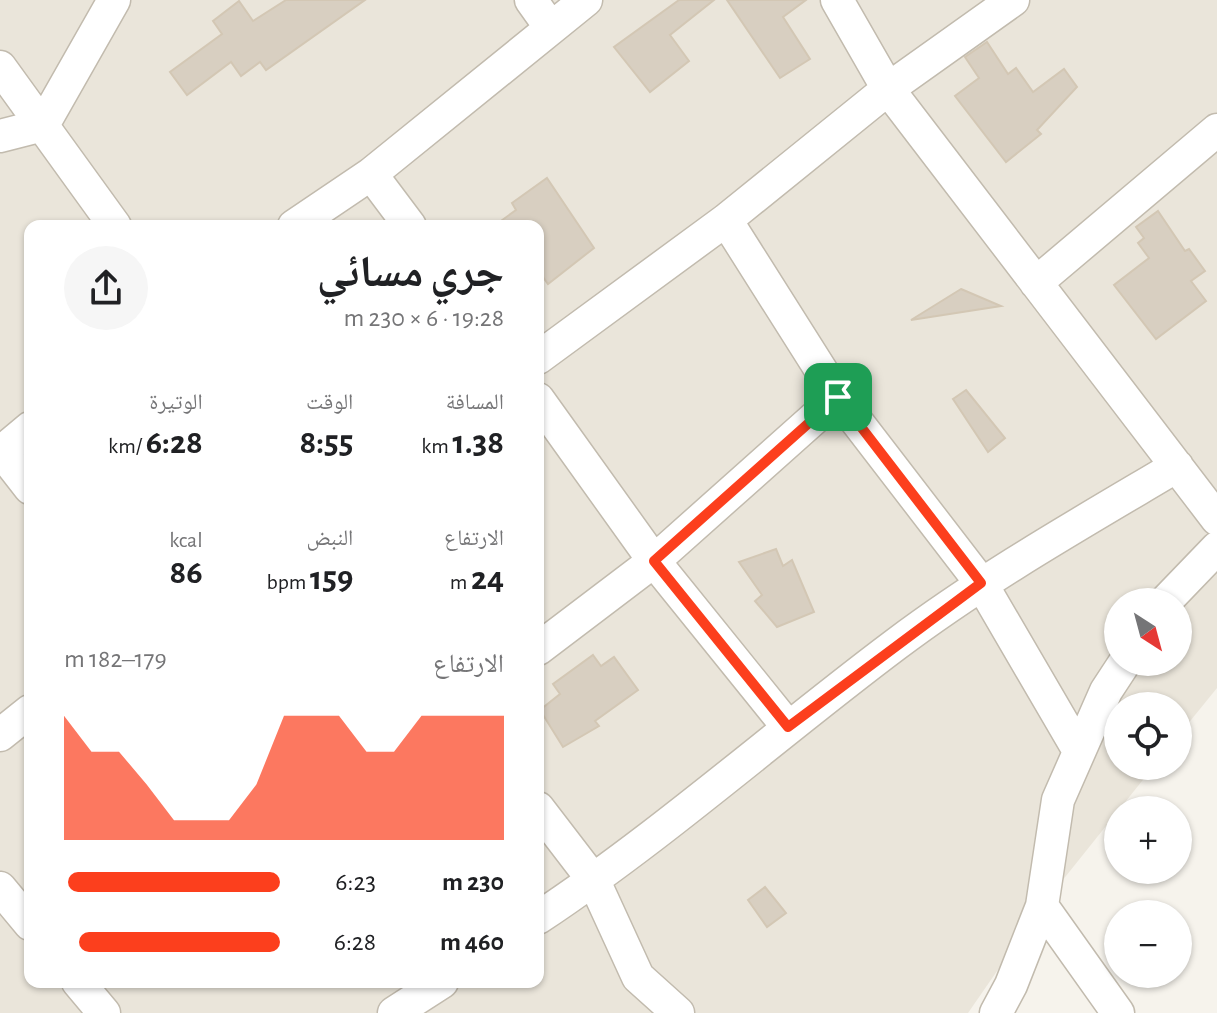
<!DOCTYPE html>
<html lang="ar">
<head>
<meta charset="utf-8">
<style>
  :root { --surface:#fff; --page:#f6f6f6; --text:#202124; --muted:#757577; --accent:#fc3f1d }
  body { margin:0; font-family:"Alegreya Sans","Noto Naskh Arabic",sans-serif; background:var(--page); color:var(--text); direction:rtl; height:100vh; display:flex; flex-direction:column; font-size:30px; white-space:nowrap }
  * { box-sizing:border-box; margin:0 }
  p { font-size:26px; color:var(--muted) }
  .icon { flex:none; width:44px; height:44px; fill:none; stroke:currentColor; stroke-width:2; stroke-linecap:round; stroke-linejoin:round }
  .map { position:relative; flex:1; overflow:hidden; direction:ltr }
  .side { position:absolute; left:24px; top:220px; width:520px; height:768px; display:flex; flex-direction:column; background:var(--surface); border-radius:16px; box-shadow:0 2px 6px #0004; direction:rtl }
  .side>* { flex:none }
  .needle { width:52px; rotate:144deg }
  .fabs { position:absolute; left:1104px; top:588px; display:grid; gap:16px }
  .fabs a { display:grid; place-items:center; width:88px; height:88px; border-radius:50%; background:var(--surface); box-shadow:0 2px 6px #0004; font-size:40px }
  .pin { position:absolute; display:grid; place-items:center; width:68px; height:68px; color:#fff; margin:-34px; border-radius:16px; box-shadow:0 4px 12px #0006 }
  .round { display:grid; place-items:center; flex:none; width:84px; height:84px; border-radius:42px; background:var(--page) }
  .headline { display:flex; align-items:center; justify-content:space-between; height:136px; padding:0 40px }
  h1 { font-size:44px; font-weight:700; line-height:60px }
  .metrics { display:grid; grid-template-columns:repeat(3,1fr); gap:12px; height:136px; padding:8px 40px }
  .metrics div { display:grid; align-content:center }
  .metrics b { font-size:34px; font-weight:700 }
  .metrics small { font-size:22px; font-weight:400 }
  .metrics p { font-size:22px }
  .chart { height:224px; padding:16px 40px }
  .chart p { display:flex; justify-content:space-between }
  .chart svg { width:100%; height:144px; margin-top:8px; fill:var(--accent); opacity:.7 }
  ul { padding:0 40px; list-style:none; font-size:26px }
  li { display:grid; grid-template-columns:128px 96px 1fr; align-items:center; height:60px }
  li i { height:20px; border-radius:10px; background:var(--accent) }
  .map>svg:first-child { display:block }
  .residential { fill:#eae5da; fill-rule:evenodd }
  .building { fill:#d8cfc1; stroke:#d3c7b4; stroke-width:2 }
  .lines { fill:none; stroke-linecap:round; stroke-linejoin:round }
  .minor-casing { stroke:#c2bbae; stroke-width:35 }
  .minor { stroke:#fff; stroke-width:32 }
  .route-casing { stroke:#fff; stroke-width:16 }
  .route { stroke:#fc3f1d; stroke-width:10 }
</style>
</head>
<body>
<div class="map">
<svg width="1217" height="1013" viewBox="0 0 1217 1013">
  <rect width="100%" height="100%" fill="#f6f3ec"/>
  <path class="residential" d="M 0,0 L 1217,0 L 1217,688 L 1178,736 L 1178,706 L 1118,706 L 1118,766 L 1154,766 L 1042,906 L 968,1013 L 0,1013 ZM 30,226 L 538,226 L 538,982 L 30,982 ZM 1118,602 L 1178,602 L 1178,662 L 1118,662 Z"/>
  <path class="building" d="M 286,0 L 365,0 L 266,70 L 260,62 L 241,76 L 231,62 L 187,95 L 170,72 L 222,34 L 213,21 L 239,1 L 253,21 Z
    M 679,0 L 714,0 L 670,35 L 689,61 L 650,92 L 614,47 Z
    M 727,0 L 806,0 L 783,17 L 810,59 L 780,78 Z
    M 987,42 L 1008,74 L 1016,68 L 1033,92 L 1064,69 L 1077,87 L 1037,130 L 1041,134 L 1006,162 L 955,96 L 979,78 L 965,57 Z
    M 547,178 L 594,248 L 548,284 L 538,270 L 538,226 L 494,226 L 516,210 L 512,203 Z
    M 1158,211 L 1185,251 L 1189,249 L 1205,271 L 1191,281 L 1206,301 L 1156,339 L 1114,285 L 1149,258 L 1138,243 L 1144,238 L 1136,227 Z
    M 961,289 L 1001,306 L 911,320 Z
    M 966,390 L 1005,438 L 988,452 L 953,399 Z
    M 776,549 L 783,566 L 792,560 L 814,612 L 777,627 L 755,601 L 762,595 L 739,562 Z
    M 593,655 L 601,666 L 614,657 L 638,690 L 595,721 L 599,726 L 563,747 L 540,710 L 560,694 L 553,684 Z
    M 765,887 L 786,913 L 767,927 L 748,900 Z"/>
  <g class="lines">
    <g class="minor-casing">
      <path id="minor" d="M 531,0 L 551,28
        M 837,0 L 888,89 L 1217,519
        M 0,67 L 115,226
        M 0,136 L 43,125 L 114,0
        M 371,174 L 410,226
        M 726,220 L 838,397 L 981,583 L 1079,751
        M 294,226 L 371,174 L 586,0
        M 1036,283 L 1217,130
        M 538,358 L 726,220 L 888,89 L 1013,0
        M 538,399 L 654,561 L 788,727
        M 2,452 L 30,488
        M 0,453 L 30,428
        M 1165,602 L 1217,548
        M 538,649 L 654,561 L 838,397
        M 0,735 L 30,711
        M 538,808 L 594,881 L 638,977 L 678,1013
        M 0,888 L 30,924
        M 1042,906 L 1118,1013
        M 538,918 C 663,835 775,735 895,645 C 984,578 1081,523 1177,466
        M 78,982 L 104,1013
        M 394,1013 L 442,982
        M 996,1013 L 1011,985 L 1042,906 L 1058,800 L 1106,691 L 1125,662"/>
    </g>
    <use href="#minor" class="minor"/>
  </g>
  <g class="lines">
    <g class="route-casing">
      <path id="route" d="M 838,397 L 981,583 L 788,727 L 654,561 Z"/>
    </g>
    <use href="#route" class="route"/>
  </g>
</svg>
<div class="fabs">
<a><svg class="needle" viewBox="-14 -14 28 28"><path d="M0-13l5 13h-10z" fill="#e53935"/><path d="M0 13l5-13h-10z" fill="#757577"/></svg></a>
<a><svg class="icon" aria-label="locate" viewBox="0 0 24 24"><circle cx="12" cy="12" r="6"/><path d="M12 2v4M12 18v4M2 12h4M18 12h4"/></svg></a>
<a>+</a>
<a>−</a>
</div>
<div class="pin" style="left:838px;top:397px;background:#1e9e55"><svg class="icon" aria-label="arrive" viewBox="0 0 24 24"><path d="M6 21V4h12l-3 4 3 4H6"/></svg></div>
<section class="side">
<div class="headline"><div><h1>جري مسائي</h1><p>19:28 · 6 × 230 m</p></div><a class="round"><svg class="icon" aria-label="share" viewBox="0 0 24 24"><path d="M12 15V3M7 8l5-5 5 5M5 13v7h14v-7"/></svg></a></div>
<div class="metrics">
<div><p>المسافة</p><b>1.38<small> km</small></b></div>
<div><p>الوقت</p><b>8:55</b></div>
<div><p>الوتيرة</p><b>6:28<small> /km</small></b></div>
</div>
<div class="metrics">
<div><p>الارتفاع</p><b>24<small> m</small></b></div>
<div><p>النبض</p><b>159<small> bpm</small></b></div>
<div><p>kcal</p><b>86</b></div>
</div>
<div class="chart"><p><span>الارتفاع</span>179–182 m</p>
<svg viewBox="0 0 160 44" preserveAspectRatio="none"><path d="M0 44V6L10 17L20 17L30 27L40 38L50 38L60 38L70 27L80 6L90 6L100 6L110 17L120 17L130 6L140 6L150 6L160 6V44z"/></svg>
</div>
<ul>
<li><b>230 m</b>6:23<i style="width:98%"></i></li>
<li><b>460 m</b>6:28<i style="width:93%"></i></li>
</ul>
</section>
</div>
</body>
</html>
